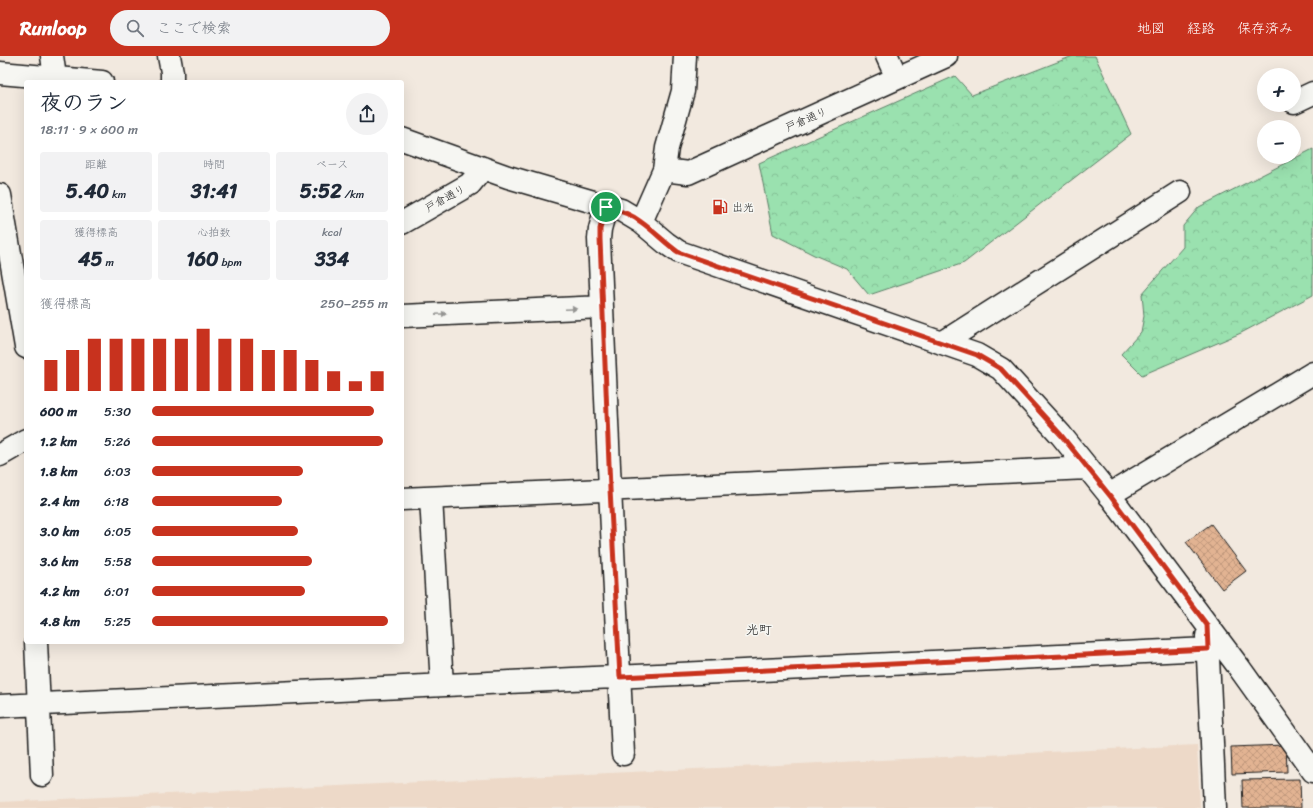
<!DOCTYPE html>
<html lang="ja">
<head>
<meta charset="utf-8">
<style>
  :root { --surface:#fff; --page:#f2f2f3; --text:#1f2937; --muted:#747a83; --accent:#c8321e }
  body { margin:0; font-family:Sriracha,"Klee One",sans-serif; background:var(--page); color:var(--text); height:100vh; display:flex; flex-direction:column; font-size:15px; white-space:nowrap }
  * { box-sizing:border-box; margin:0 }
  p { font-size:13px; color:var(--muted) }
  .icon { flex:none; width:22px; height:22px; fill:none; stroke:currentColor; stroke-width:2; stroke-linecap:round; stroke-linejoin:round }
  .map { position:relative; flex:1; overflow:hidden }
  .details { position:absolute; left:24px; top:24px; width:380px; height:564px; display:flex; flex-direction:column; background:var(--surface); border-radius:4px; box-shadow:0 4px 16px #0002 }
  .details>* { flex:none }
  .fabs { position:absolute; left:1257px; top:12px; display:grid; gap:8px }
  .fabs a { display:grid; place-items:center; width:44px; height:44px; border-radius:50%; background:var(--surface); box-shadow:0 4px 16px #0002; font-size:20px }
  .pin { position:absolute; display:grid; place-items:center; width:34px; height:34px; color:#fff; margin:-17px; border:2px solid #fff; border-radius:50%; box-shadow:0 1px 4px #0007 }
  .round { display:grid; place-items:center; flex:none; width:42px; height:42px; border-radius:21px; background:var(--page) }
  .headline { display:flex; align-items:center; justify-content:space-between; height:68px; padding:0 16px }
  h1 { font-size:22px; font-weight:700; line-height:30px }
  .metrics { display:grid; grid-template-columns:repeat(3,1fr); gap:6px; height:68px; padding:4px 16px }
  .metrics div { display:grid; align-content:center; border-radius:4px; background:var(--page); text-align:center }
  .metrics b { font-size:20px; font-weight:700 }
  .metrics small { font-size:11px; font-weight:400 }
  .metrics p { font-size:11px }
  .chart { height:112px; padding:8px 16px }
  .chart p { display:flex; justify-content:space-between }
  .chart svg { width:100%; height:72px; margin-top:4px; stroke:var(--accent); stroke-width:6 }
  ul { padding:0 16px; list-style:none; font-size:13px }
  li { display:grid; grid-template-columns:64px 48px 1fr; align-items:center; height:30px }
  li i { height:10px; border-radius:5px; background:var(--accent) }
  header { display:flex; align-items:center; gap:24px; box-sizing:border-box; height:56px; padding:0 20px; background:var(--accent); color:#fff }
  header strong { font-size:19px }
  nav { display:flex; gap:22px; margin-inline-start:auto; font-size:14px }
  .search { width:280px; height:36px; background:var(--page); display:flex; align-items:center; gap:10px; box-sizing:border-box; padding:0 14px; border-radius:22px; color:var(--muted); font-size:15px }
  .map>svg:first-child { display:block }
  .built { fill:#edd9c8 }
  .forest { fill:url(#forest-crowns); stroke:#5b7e66 }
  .building { fill:url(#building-cross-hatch); stroke:#1c1c1c }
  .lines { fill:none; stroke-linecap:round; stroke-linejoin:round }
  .minor-casing { stroke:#1c1c1c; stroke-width:25 }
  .minor { stroke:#f6f6f2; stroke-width:22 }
  .oneway { fill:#949492 }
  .route-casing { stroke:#fff; stroke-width:8 }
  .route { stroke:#c8321e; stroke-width:5 }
  .labels { text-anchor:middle; stroke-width:3; stroke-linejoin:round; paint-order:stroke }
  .street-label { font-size:11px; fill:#1c1c1c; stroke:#f6f6f2 }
  .poi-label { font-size:11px; fill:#1c1c1c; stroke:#f6f6f2; text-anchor:start }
  .quarter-label { font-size:13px; fill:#1c1c1c; stroke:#f6f6f2 }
</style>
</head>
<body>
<header>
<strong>Runloop</strong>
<div class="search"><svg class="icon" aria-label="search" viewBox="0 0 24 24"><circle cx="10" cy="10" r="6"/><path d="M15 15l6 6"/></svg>ここで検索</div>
<nav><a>地図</a><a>経路</a><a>保存済み</a></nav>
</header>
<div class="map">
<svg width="1313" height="752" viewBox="0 0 1313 752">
  <defs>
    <pattern id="forest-crowns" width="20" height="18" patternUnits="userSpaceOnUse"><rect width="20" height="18" fill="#9ae1af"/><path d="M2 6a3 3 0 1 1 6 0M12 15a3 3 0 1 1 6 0" fill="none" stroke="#84c096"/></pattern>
    <pattern id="building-cross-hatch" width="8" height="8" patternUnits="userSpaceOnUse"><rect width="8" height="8" fill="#e2b392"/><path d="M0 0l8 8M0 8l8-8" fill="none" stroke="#c1997d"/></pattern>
  </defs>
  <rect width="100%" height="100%" fill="#f2e9df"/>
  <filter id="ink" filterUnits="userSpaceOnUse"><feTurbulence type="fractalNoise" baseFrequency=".025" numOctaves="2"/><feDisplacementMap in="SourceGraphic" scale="8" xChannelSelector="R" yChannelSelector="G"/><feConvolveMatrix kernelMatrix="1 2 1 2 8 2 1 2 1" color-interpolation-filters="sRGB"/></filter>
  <g filter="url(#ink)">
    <path class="built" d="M 1197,689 L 1200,752 L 0,752 L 0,746 Z"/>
    <path class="forest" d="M 1073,0 L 1095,0 L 1131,78 L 964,207 L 869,239 L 847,213 L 814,199 L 773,178 L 759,107 L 955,20 L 972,39 Z
      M 1313,93 L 1313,239 L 1241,277 L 1142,319 L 1121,298 L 1141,276 L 1144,260 L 1142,238 L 1183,191 L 1183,170 L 1199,151 Z"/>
    <path class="building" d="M 1211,468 L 1246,515 L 1222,533 L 1186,486 Z
      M 1286,689 L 1287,716 L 1232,718 L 1231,691 Z
      M 1300,723 L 1301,752 L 1243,752 L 1242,724 Z"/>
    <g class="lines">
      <g class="minor-casing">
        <path id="minor" d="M 52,0 L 55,21
          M 169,0 L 172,16 L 172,26
          M 887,0 L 897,22
          M 0,17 L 102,26
          M 1294,46 L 1313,37
          M 402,83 L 508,121 L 621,154 L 641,166 L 666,187 L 679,196 L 977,299 L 1001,313 L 1061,379 L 1111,441 L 1238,610 L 1313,715
          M 664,114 L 688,117 L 946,0
          M 0,139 L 26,291
          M 606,151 L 600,173 L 599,183 L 610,433 L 623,698
          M 641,166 L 664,114 L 667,92 L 683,35 L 685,0
          M 402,167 L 470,128 L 483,112
          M 402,260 L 602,251
          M 942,287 L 1180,136
          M 0,399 L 26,384
          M 1109,439 L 1313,317
          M 431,442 L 442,629
          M 402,443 L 1088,412
          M 1207,580 L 1215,752
          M 36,586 L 42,719
          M 0,650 L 1208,593"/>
      </g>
      <use href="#minor" class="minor"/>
    </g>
    <defs><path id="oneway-solid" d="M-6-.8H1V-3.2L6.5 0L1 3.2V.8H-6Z"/></defs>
    <g class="oneway">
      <use href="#oneway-solid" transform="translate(571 253) rotate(-2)"/>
      <use href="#oneway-solid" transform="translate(441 258) rotate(-2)"/>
    </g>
  </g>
  <g class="lines" filter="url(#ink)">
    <g class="route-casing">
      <path id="route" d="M 606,151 C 619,154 631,158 641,166 C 654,175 665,187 678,196 L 977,299 L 1001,313 L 1061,379 L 1111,441 L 1207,569 L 1208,593 L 620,621 L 610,433 L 600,183 L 600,173 Z"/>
    </g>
    <use href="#route" class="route"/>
  </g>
  <defs>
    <g id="fuel-bare" transform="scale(1.2)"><path d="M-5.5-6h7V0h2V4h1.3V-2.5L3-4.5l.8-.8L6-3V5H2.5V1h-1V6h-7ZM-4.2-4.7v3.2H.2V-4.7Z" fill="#c8321e" stroke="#f6f6f2" stroke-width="2.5" paint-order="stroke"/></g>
  </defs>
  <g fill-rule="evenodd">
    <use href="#fuel-bare" x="720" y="151"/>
  </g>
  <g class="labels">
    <g class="street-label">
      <text transform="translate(806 63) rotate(-24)" y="4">戸倉通り</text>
      <text transform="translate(445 142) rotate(-29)" y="4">戸倉通り</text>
    </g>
    <g class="poi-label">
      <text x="732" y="155">出光</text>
    </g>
    <g class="quarter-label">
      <text x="759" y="578">光町</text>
    </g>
  </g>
</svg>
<div class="fabs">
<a>+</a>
<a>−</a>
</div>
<div class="pin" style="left:606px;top:151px;background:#1e9e55"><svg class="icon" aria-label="arrive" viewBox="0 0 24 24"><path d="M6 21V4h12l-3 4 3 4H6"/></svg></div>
<section class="details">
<div class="headline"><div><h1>夜のラン</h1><p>18:11 · 9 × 600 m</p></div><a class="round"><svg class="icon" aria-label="share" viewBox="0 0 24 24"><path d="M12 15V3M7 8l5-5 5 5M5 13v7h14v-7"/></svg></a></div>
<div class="metrics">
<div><p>距離</p><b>5.40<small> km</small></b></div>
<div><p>時間</p><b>31:41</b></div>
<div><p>ペース</p><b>5:52<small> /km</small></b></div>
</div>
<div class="metrics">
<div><p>獲得標高</p><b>45<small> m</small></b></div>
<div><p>心拍数</p><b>160<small> bpm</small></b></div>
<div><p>kcal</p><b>334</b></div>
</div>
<div class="chart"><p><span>獲得標高</span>250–255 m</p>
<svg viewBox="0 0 160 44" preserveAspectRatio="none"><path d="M5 44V25M15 44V19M25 44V12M35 44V12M45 44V12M55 44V12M65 44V12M75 44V6M85 44V12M95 44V12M105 44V19M115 44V19M125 44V25M135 44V32M145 44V38M155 44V32"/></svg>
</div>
<ul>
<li><b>600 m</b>5:30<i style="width:94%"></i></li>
<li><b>1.2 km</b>5:26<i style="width:98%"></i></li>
<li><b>1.8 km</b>6:03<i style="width:64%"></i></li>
<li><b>2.4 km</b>6:18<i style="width:55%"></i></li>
<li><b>3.0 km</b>6:05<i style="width:62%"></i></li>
<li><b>3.6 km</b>5:58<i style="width:68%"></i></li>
<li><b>4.2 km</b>6:01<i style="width:65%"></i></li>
<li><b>4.8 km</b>5:25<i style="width:100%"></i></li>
</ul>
</section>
</div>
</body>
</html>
